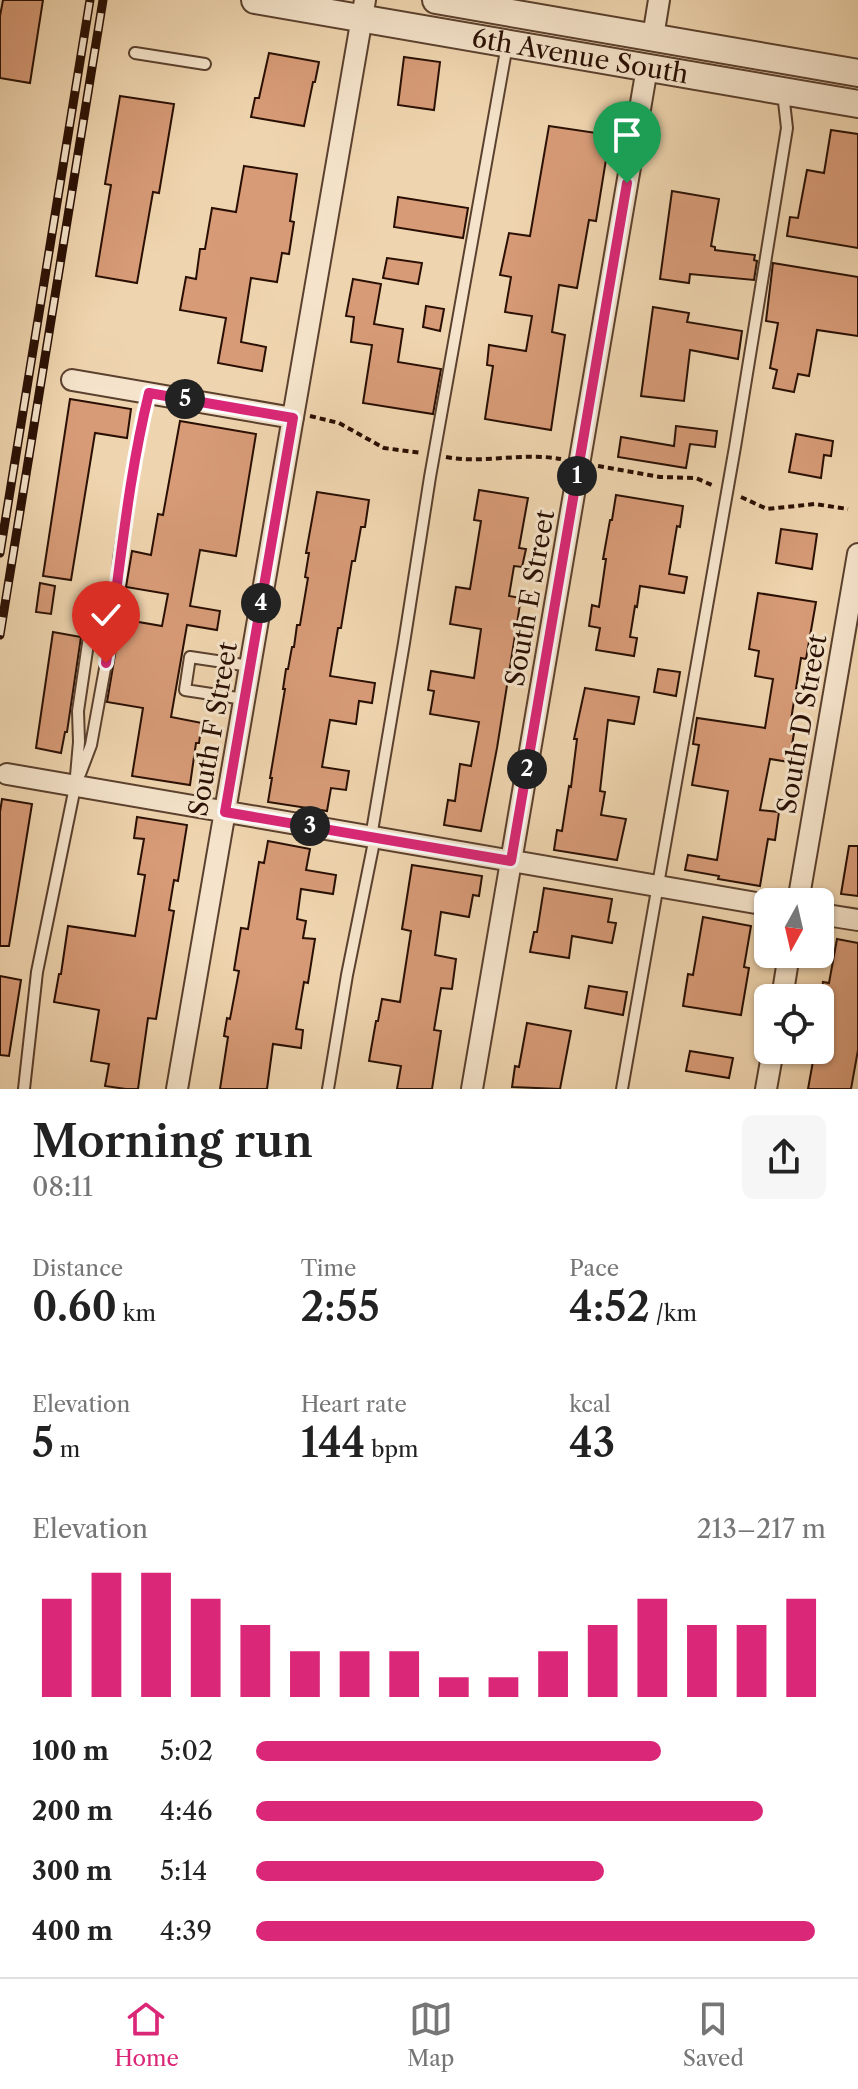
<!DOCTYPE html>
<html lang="en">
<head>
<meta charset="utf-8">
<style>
  :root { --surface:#fff; --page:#f6f6f6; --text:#222; --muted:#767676; --line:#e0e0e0; --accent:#db2777 }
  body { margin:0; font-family:"Libre Caslon Text",serif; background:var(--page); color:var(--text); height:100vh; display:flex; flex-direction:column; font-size:30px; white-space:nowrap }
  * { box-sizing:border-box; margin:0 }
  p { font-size:26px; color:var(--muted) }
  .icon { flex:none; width:44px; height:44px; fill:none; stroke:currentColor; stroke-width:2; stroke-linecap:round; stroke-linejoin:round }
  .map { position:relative; height:1089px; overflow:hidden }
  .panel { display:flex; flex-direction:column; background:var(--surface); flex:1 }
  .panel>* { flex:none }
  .needle { width:52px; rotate:188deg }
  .controls { position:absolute; left:754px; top:888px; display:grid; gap:16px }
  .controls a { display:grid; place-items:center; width:80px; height:80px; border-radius:12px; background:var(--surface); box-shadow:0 2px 6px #0004; font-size:40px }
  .pin { position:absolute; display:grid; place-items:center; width:68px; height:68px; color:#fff; margin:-82px -34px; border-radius:50% 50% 50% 0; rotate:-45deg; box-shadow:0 0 8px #0007 }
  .pin .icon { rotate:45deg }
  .km { position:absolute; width:40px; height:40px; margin:-20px; border-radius:50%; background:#222; color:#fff; font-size:22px; line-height:40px; text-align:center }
  .round { display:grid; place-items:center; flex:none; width:84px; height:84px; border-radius:12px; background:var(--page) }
  .summary { display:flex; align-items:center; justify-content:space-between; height:136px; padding:0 32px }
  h1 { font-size:44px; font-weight:600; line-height:60px }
  .figures { display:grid; grid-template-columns:repeat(3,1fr); gap:12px; height:136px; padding:8px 32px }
  .figures div { display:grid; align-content:center }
  .figures b { font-size:40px; font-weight:600 }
  .figures small { font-size:22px; font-weight:400 }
  .figures p { font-size:22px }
  .chart { height:224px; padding:16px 32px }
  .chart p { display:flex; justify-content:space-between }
  .chart svg { width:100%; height:144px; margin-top:8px; stroke:var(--accent); stroke-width:6 }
  ul { padding:0 32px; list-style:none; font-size:26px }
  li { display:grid; grid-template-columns:128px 96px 1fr; align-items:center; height:60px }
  li i { height:20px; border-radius:10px; background:var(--accent) }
  .tabs { display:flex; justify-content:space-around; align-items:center; height:112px; border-top:2px solid var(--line); background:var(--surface); font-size:22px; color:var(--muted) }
  .tabs a { display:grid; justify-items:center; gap:4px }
  .tabs .current { color:var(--accent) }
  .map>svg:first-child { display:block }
  .building { fill:#d79b77; stroke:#290f03; stroke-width:2 }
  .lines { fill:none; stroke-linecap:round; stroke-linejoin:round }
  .service-casing { stroke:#5a402e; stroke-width:14 }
  .minor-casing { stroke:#5a402e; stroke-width:24 }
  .tertiary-casing { stroke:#5a402e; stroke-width:30 }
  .path { stroke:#290f03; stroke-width:4; stroke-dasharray:6 4; stroke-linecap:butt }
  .service { stroke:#f5e4cb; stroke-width:10 }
  .minor { stroke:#f5e4cb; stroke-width:20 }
  .tertiary { stroke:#f5e4cb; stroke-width:26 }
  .rail-casing { stroke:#290f03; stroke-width:9 }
  .rail { stroke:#f5e4cb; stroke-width:6; stroke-dasharray:18; stroke-linecap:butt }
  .route-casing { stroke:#fff; stroke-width:16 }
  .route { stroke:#db2777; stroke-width:10 }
  .labels { text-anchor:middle; stroke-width:6; stroke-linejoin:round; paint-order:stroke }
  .street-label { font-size:26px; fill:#290f03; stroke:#f5e4cb }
</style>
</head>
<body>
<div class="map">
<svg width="858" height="1089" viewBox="0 0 858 1089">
  <rect width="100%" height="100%" fill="#efd5af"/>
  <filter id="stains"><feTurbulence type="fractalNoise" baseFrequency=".0025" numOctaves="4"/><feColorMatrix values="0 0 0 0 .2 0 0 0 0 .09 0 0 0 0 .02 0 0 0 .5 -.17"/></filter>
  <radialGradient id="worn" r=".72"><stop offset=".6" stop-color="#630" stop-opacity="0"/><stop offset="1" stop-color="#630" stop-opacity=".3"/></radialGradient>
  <path class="building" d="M 3,0 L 43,0 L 30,83 L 0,78 L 0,16 Z
    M 269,53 L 319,62 L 315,82 L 313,82 L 304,126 L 251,117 L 255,98 L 259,98 Z
    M 404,57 L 440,62 L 434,110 L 398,105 Z
    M 120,96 L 174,104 L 159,193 L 153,192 L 137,283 L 96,276 L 111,185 L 105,184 Z
    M 549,126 L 610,135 L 596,221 L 589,220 L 577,288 L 559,285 L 552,332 L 565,335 L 551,430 L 485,419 L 493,366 L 487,365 L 489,345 L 526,351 L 532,316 L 505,312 L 511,277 L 500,275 L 509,233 L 530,236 Z
    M 831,130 L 858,134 L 858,248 L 787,236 L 790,217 L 798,218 L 807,170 L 824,173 Z
    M 244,166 L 297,174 L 290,221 L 294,222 L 289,254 L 282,253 L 277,282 L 251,278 L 241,342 L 266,347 L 262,371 L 218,363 L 226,318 L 180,310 L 186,277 L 196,279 L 200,249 L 205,249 L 212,208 L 236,212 Z
    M 672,191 L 719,199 L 711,246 L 715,247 L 715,250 L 755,255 L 754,260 L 757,261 L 754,280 L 690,274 L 689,283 L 660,279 Z
    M 398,197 L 468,208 L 463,238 L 394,227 Z
    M 387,258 L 422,263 L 418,284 L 383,278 Z
    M 773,263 L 858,277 L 858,336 L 817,330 L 809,376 L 798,374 L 794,392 L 773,388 L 777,370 L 770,368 L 778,323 L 766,321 Z
    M 353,279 L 381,284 L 374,324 L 403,329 L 398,362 L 441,369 L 433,414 L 363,403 L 372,345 L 351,342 L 354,317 L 346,316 Z
    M 426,306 L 444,309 L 440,331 L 423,327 Z
    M 653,307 L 689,313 L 687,322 L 742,331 L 738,359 L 690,350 L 684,401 L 641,396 Z
    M 70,399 L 131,409 L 127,438 L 95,433 L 71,580 L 43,576 Z
    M 180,421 L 256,434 L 236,556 L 200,550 L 190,606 L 220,611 L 217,630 L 187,625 L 171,717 L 202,723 L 199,743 L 196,743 L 190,785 L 132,776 L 143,708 L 107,702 L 121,619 L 162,626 L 168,594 L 126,587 L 132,551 L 151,555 L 158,514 L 163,515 Z
    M 676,426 L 717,431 L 715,447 L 690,444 L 686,468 L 618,457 L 621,437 L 674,446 Z
    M 796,434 L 833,441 L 831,456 L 824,455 L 821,478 L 789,472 Z
    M 479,490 L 528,498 L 519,548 L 526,549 L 522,567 L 514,566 L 509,596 L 521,598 L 497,748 L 481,831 L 444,825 L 448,800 L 455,801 L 460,764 L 471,766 L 479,722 L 430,714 L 434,691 L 428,690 L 431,671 L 474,678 L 481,629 L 450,624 L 456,587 L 470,589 L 481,521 L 474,520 Z
    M 317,492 L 369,500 L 365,527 L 361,527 L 355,561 L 352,561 L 341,628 L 338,628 L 330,676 L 375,683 L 372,703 L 359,701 L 356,724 L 330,720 L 322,767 L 349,771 L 346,790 L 331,788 L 327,811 L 268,802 L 272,778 L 270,778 L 285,689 L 283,689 L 286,669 L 288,669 L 292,647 L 294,647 L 297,625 L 300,625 L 308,578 L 305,577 L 309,553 L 306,553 Z
    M 616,495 L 683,506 L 680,527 L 677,526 L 669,574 L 687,577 L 684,593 L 640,586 L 637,607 L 635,606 L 630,637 L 637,638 L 634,656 L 596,650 L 600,628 L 589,626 L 592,605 L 599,607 L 606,559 L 603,559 L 610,520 L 612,520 Z
    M 781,529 L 817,534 L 812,569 L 776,563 Z
    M 40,583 L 55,586 L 51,614 L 36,612 Z
    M 758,593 L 816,602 L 806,659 L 801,658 L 789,732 L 794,733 L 789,762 L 770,759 L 760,810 L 779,812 L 775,840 L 768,839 L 760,886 L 718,879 L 719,876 L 685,870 L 688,855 L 717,860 L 728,791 L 692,785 L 699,745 L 693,744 L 697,718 L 765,728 L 773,679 L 755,676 L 759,651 L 749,649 Z
    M 53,632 L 81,637 L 67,732 L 65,732 L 61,753 L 36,748 Z
    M 658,669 L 680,672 L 676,696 L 654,692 Z
    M 585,688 L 639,697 L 634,724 L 608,720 L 600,791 L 605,792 L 601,815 L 626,819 L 617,860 L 554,850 L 557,830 L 562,831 L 569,786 L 571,787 L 577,739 L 574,739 Z
    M 2,799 L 32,804 L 9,946 L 0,946 L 0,812 Z
    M 137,817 L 187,825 L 178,881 L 174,880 L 169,910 L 174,911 L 156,1019 L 148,1018 L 138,1089 L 126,1089 L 105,1086 L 109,1064 L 91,1061 L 99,1010 L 54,1002 L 59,974 L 61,974 L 68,926 L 135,936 L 145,875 L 138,874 L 144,839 L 134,838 Z
    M 268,841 L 310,849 L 306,870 L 336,875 L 333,894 L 301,889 L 297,919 L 306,921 L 303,938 L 315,939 L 308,983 L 304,982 L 296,1029 L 303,1030 L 301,1048 L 273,1044 L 267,1089 L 220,1089 L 228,1037 L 224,1036 L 227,1018 L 230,1019 L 239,971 L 234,970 L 241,928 L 248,929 L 259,862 L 264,863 Z
    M 849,846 L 858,846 L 858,896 L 841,894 Z
    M 412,865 L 482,876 L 479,896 L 473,895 L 469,917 L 441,912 L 435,955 L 456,959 L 452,989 L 441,988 L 434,1030 L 441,1031 L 432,1089 L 397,1089 L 401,1066 L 369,1061 L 376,1021 L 378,1021 L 382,999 L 400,1002 L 411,931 L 402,929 Z
    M 544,888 L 612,899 L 608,922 L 616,923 L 612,943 L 572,936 L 569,958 L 530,952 L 534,932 L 537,932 Z
    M 703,917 L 751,926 L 744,967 L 749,968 L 741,1015 L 683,1006 L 688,974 L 693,975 Z
    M 837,939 L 858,943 L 858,1050 L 851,1089 L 808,1089 L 815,1050 L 820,1050 L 820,1004 L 823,982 L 829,983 Z
    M 0,976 L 21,980 L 9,1056 L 0,1055 Z
    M 589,986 L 627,992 L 623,1015 L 585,1008 Z
    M 527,1023 L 571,1031 L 560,1089 L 512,1087 L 515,1066 L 519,1067 Z
    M 690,1051 L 733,1058 L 729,1078 L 686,1071 Z"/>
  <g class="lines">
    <g class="service-casing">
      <path id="service" d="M 135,53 L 205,64
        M 244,699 L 185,690 L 190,657 L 250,666
        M 80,774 L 91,745 L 106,663 L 117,592 L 119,559 L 141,426 L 149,393
        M 371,837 L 404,643 L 430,477 L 507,45
        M 24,1089 L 37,972 L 75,787 L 79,742 L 78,711 L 90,630
        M 328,1089 L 347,975 L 375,837
        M 622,1089 L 735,447 L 787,128 L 783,93"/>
    </g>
    <g class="minor-casing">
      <path id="minor" d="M 653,37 L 659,0
        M 72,380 L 293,418
        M 7,774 L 768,905
        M 798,902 L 858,554
        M 820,914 L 858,920
        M 782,998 L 789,954
        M 177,1089 L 365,0
        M 472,1089 L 647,68
        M 766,1089 L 773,1050"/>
    </g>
    <g class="tertiary-casing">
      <g id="tertiary">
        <path id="s1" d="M 255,0 L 858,104"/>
        <path d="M 436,0 L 858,73"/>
      </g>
    </g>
    <path class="path" d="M 310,416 L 339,423 L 384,448 L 422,453
      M 446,457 C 484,464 523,452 561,459
      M 598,466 L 660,477 L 696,478 L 714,486
      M 741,497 L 767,509 L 815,504 L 848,509"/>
    <use href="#service" class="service"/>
    <use href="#minor" class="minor"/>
    <use href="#tertiary" class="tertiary"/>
    <g class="rail-casing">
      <path id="rail" d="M 0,553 L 90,0
        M 0,635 L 103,0"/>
    </g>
    <use href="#rail" class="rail"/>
  </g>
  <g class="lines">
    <g class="route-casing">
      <path id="route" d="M 106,663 C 120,573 127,482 149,393 L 293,418 L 225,812 L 511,861 L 627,183"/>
    </g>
    <use href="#route" class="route"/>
  </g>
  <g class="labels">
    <g class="street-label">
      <text dy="9" stroke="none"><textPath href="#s1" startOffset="330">6th Avenue South</textPath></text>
      <text transform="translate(530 598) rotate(-80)" y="9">South E Street</text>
      <text transform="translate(802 724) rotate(-80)" y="9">South D Street</text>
      <text transform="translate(213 729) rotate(-80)" y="9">South F Street</text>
    </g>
  </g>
  <rect width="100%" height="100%" filter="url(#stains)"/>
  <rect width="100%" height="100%" fill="url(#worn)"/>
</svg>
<div class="controls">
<a><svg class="needle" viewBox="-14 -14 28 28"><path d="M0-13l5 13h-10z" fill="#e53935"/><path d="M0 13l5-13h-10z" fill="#767676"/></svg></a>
<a><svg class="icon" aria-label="locate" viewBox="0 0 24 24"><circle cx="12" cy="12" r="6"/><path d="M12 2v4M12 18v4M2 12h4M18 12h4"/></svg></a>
</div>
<div class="pin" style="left:627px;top:183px;background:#1e9e55"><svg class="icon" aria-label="arrive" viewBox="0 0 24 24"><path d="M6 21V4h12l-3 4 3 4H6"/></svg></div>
<div class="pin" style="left:106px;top:663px;background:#d93025"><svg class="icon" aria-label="check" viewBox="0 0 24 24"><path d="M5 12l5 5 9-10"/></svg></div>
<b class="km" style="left:577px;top:476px">1</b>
<b class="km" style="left:527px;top:769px">2</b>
<b class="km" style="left:310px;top:826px">3</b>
<b class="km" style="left:261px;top:603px">4</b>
<b class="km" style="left:185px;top:399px">5</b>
</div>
<section class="panel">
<div class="summary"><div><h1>Morning run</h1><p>08:11</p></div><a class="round"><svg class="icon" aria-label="share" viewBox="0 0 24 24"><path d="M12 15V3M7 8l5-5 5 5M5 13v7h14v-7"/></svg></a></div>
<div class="figures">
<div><p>Distance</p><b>0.60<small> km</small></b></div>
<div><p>Time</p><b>2:55</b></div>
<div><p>Pace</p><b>4:52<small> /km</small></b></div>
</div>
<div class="figures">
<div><p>Elevation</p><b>5<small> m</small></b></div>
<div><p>Heart rate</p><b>144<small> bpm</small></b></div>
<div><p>kcal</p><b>43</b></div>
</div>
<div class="chart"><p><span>Elevation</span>213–217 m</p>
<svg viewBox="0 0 160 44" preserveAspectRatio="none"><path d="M5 44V14M15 44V6M25 44V6M35 44V14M45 44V22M55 44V30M65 44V30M75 44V30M85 44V38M95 44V38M105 44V30M115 44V22M125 44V14M135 44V22M145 44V22M155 44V14"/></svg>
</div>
<ul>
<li><b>100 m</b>5:02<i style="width:71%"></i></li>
<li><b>200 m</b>4:46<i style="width:89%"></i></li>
<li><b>300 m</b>5:14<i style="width:61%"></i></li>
<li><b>400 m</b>4:39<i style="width:98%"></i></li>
</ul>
</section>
<nav class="tabs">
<a class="current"><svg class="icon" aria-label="home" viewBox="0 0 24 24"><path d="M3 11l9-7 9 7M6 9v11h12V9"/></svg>Home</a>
<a><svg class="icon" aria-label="map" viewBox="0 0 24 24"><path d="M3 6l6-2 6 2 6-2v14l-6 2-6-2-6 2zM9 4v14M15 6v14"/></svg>Map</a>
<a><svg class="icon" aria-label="saved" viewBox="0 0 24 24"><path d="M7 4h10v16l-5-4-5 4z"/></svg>Saved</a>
</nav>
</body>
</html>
